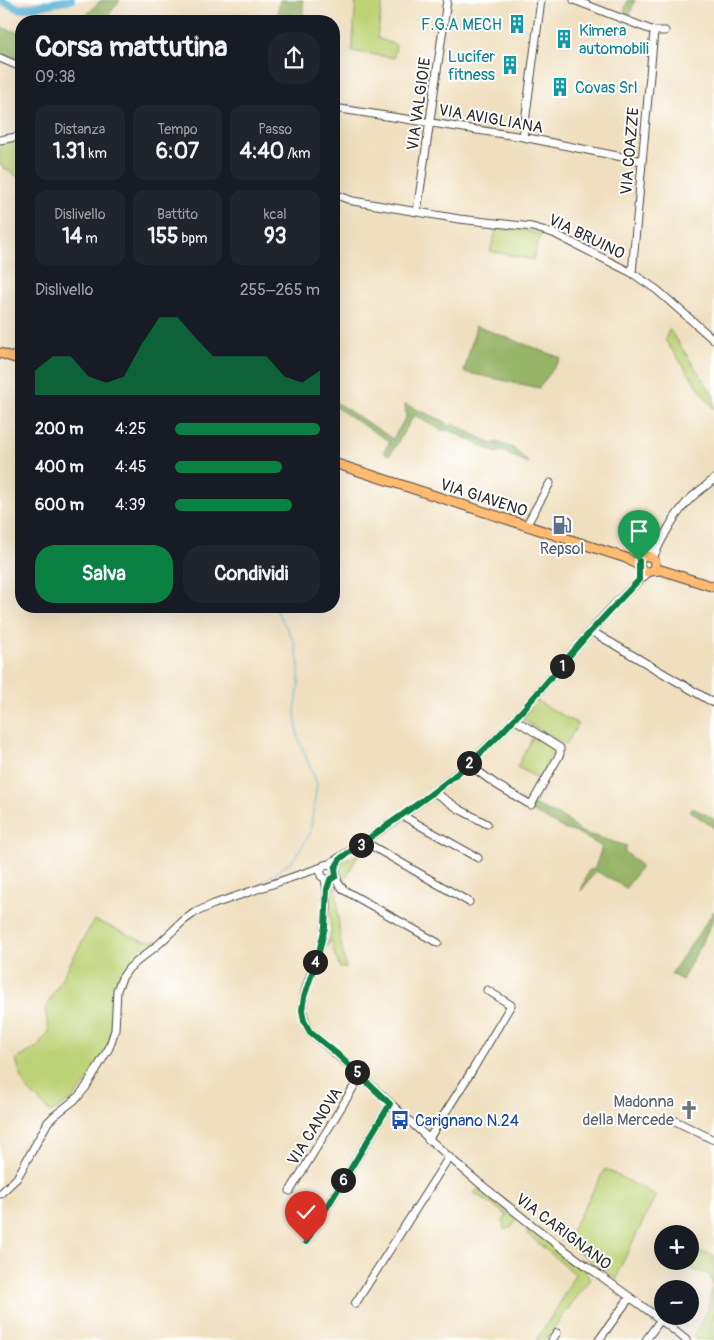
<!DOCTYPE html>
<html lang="it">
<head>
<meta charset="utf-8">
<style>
  :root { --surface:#171b24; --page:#20242c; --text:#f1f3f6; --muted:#9ea1a6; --accent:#0b8043 }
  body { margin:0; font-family:Pangolin,sans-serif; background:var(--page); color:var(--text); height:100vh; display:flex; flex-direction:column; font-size:19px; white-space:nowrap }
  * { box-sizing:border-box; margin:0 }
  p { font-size:16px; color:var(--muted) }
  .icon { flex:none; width:28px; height:28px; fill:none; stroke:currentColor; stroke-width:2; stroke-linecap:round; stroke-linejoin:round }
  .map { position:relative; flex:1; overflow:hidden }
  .details { position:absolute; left:15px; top:15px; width:325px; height:598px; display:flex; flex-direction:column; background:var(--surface); border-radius:20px; box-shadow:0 5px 20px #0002 }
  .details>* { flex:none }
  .buttons { position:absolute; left:654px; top:1225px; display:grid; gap:10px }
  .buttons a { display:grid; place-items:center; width:45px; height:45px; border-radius:50%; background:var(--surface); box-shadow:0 5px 20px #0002; font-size:25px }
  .pin { position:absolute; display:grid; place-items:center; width:42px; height:42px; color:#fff; margin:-51px -21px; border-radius:50% 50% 50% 0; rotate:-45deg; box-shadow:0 0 5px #0007 }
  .pin .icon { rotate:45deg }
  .km { position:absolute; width:25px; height:25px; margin:-12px; border-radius:50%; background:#222; color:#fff; font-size:14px; line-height:25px; text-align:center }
  .round { display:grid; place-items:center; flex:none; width:52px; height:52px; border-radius:20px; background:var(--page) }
  .head { display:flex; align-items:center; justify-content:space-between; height:85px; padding:0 20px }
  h1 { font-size:28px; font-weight:700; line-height:38px }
  .metrics { display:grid; grid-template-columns:repeat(3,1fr); gap:8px; height:85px; padding:5px 20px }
  .metrics div { display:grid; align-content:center; border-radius:12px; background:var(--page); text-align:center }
  .metrics b { font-size:21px; font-weight:700 }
  .metrics small { font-size:14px; font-weight:400 }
  .metrics p { font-size:14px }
  .chart { height:140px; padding:10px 20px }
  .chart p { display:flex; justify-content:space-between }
  .chart svg { width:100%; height:90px; margin-top:5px; fill:var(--accent); opacity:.7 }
  .primary-button { display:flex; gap:10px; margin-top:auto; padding:10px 20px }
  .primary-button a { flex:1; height:58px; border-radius:20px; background:var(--accent); color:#fff; font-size:20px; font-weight:700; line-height:58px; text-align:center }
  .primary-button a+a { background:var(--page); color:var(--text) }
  ul { padding:0 20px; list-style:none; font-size:16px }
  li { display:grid; grid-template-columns:80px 60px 1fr; align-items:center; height:38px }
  li i { height:12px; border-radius:6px; background:var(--accent) }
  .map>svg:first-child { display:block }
  .green { fill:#bdd276; stroke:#747e50 }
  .forest { fill:#96b467; stroke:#607049 }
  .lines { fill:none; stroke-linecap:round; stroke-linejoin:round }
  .stream { stroke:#58b3d6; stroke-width:1 }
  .river { stroke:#58b3d6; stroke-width:8 }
  .minor-casing { stroke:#484641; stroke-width:9 }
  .major-casing { stroke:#484641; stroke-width:11 }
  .minor { stroke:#fff; stroke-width:7 }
  .major { stroke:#ffbb71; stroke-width:9 }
  .route-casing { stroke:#fff; stroke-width:10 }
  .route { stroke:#0b8043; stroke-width:6 }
  .labels { text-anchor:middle; stroke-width:4; stroke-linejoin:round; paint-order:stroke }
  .culture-label { font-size:16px; fill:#0d838f; stroke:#fff; text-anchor:end }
  .street-label { font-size:16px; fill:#2b2b2b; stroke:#fff }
  .service-label { font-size:16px; fill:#4e5e75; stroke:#fff }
  .worship-label { font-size:16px; fill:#5b616d; stroke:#fff; text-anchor:end }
  .transit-label { font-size:16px; fill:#164399; stroke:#fff; text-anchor:start }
</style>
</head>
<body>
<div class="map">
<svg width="714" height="1340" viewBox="0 0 714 1340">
  <rect width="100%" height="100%" fill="#fff"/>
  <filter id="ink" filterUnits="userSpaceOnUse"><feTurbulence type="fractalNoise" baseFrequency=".02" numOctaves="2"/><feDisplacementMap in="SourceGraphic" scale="10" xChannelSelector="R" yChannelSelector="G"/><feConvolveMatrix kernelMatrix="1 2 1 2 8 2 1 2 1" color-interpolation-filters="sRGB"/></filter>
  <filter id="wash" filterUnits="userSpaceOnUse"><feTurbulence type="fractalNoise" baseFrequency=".0096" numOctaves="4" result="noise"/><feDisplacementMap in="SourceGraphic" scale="20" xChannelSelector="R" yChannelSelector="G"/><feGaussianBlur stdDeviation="1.12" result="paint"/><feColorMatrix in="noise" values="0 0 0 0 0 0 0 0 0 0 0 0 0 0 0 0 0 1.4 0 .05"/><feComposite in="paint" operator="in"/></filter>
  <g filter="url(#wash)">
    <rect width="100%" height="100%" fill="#efdfbe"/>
    <path class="green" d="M 356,0 L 383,0 L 377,38 L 396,45 L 394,58 L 352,51 Z
      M 21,138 L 21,179 L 0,165 L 0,143 Z
      M 497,227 L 522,230 L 541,234 L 533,260 L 490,251 Z
      M 669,329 L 714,396 L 714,409 L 665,340 Z
      M 537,701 L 578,724 L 566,745 L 521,719 Z
      M 533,737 L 554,749 L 539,779 L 517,767 Z
      M 358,855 L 344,882 L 341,876 L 341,864 L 347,859 Z
      M 332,886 L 337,888 C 337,915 340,942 346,968 L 340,968 L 334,953 L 332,940 L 327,946 L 331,932 L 330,895 Z
      M 94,920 L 142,940 L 158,941 L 123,970 L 115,986 L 112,1034 L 106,1049 L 89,1080 L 71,1100 L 51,1113 L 25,1087 L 16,1060 L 38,1046 L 49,1032 L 45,1009 Z
      M 605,1169 L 656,1195 L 619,1270 L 617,1280 L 565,1242 Z
      M 479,1188 L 517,1218 L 512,1227 L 504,1230 L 503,1221 L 507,1215 L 474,1193 Z
      M 530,1228 L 584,1268 L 590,1279 L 545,1340 L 536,1340 L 556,1310 L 575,1274 L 525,1232 Z
      M 690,1250 L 714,1255 L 714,1340 L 697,1340 L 693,1336 L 707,1311 L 713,1285 L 709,1274 L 693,1270 L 686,1262 L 690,1261 Z"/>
    <path class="forest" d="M 101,0 L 120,0 L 110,13 L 108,21 L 69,21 L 86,15 Z
      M 280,0 L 303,0 L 303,17 L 278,13 Z
      M 628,0 L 635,0 L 630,14 L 624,12 Z
      M 0,27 L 21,33 L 21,64 L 0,56 Z
      M 476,326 L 561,358 L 539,388 L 464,372 Z
      M 334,401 L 393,439 L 406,417 L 405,404 L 444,421 L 450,427 L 454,424 L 492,444 L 496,442 L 513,448 L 529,463 L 501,451 L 496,453 L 451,431 L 441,430 L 414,415 L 390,455 L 383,452 L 390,442 L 334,406 Z
      M 533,804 L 566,819 L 581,832 L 627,846 L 624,851 L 639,864 L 640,868 L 626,888 L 596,871 L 581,891 L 588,871 L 595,868 L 602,847 L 578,833 L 566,830 L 530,810 Z
      M 691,807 L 714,819 L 714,828 L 690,811 Z
      M 714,911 L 714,919 L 682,980 L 671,974 Z"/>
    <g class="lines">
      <path class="stream" d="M 263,882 L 293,860 L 310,834 L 317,784 L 298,737 L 295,711 L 299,684 L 299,663 L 294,641 L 274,606"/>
      <path class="river" d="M 0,0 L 20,9 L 71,0"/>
    </g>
  </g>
  <g filter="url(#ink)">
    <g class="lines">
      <g class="minor-casing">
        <path id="minor" d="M 574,0 L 654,31 L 632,273
          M 654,31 L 665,31
          M 0,58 L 21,67
          M 334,108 L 523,137 L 642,161
          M 523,137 L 541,0
          M 0,140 L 21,136
          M 334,194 L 353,201 L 459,219 L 532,227 L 553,233 L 632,273 L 657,290 L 714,340
          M 417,212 L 447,0
          M 526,526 L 550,483
          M 644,556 L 657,546
          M 653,558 C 662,538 675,513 692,497 C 699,491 707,485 714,479
          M 591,631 L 714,703
          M 468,764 L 497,785 L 531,805 L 560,754 L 560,748 L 514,719
          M 434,792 L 459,809 L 487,824
          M 403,816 L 478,858
          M 365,842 L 469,902
          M 329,864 C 393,824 456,780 508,726 C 556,676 596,617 649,572
          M 335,868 L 329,864 L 324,865 L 321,869 L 321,876 L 327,880 L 334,878 L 336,873 L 335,868 L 341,858
          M 336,873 L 338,883 L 344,890 L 438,943
          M 325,879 C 330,900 325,932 319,952 C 311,980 293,1002 310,1032 C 370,1081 423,1137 483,1186 C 513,1210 542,1234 573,1256 C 611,1284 650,1310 686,1340
          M 671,1119 L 714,1140
          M 428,1140 L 473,1069 L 511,1005 L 487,990
          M 290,1191 L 361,1075
          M 0,1194 L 17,1178 L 48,1122 L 54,1116 L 77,1098 L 86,1087 L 109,1048 L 115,1030 L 117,990 L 122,978 L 129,968 L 160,943 L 183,921 L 194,913 L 214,904 L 322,867
          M 306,1242 L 390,1104
          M 355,1304 L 449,1157
          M 552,1340 L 557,1333
          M 599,1340 L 630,1297
          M 646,1340 L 661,1319"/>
      </g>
      <g class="major-casing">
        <path id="major" d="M 0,353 L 21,360
          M 334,463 L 626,558 L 638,565
          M639 564a8 8 0 1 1 16 0a8 8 0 1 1-16 0Z
          M 651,571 L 661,570 L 714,587"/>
      </g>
      <use href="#minor" class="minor"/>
      <use href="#major" class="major"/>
    </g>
  </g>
  <g class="lines" filter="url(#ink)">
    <g class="route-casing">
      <path id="route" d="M 306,1242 L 390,1104 L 336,1053 L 310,1032 L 304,1021 L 302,1010 L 304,997 L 319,952 L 325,927 L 327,889 L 330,880 L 336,876 L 335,868 L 341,858 C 385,826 431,797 472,761 C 516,722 551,676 590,632 C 606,615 622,597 639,580 L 639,561"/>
    </g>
    <use href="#route" class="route"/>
  </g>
  <defs>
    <g id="building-bare" transform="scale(1.5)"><path d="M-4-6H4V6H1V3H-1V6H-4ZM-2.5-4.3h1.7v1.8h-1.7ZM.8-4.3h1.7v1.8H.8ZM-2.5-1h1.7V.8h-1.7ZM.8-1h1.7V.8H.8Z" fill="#0f9aa8" stroke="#fff" stroke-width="2.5" paint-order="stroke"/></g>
    <g id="fuel-bare" transform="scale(1.5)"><path d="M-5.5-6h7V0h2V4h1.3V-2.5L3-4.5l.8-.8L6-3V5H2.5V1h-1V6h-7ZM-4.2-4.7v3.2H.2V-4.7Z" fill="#5c6f8a" stroke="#fff" stroke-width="2.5" paint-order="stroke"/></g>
    <g id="church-bare" transform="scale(1.5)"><path d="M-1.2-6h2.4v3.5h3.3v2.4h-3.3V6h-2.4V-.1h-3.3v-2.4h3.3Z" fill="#6b7280" stroke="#fff" stroke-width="2.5" paint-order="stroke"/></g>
    <g id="bus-bare" transform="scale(1.5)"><path d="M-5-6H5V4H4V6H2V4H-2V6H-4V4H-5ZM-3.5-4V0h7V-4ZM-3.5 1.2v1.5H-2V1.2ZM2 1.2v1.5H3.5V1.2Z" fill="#1a4fb4" stroke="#fff" stroke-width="2.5" paint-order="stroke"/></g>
  </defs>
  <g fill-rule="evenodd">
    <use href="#building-bare" x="517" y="24"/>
    <use href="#building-bare" x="564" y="39"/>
    <use href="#building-bare" x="510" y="65"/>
    <use href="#building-bare" x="560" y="87"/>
    <use href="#fuel-bare" x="562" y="525"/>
    <use href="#church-bare" x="689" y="1110"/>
    <use href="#bus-bare" x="400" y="1120"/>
  </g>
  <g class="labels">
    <g class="culture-label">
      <text x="502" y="30">F.G.A MECH</text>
      <text x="579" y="36" text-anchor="start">Kimera<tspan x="579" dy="18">automobili</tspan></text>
      <text x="495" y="62">Lucifer<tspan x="495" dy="18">fitness</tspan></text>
      <text x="575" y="93" text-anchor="start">Covas Srl</text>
    </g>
    <g class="street-label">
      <text transform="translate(418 104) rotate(-82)" y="6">VIA VALGIOIE</text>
      <text transform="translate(491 118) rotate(10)" y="6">VIA AVIGLIANA</text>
      <text transform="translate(629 151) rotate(-85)" y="6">VIA COAZZE</text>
      <text transform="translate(587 236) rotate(26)" y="6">VIA BRUINO</text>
      <text transform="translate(484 497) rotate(18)" y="6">VIA GIAVENO</text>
      <text transform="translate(314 1126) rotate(-58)" y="6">VIA CANOVA</text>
      <text transform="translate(564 1231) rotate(37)" y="6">VIA CARIGNANO</text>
    </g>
    <g class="service-label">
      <text x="562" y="554">Repsol</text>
    </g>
    <g class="worship-label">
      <text x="674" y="1107">Madonna<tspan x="674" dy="18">della Mercede</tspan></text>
    </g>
    <g class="transit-label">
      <text x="415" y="1126">Carignano N.24</text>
    </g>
  </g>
</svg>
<div class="buttons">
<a>+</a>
<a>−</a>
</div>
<div class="pin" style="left:639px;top:561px;background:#1e9e55"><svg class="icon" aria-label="arrive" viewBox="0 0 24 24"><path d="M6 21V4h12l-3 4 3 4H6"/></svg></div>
<div class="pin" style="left:306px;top:1242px;background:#d93025"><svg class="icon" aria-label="check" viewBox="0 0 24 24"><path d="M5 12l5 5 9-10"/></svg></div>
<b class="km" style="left:562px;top:666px">1</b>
<b class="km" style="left:469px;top:763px">2</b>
<b class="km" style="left:361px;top:845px">3</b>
<b class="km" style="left:315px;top:962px">4</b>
<b class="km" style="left:357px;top:1072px">5</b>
<b class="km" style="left:343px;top:1180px">6</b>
<section class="details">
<div class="head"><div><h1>Corsa mattutina</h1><p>09:38</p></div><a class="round"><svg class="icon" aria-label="share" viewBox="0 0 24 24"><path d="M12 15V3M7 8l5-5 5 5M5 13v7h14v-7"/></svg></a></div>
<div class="metrics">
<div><p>Distanza</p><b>1.31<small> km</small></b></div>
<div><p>Tempo</p><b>6:07</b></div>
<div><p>Passo</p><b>4:40<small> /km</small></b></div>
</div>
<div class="metrics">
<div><p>Dislivello</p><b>14<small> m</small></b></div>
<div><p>Battito</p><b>155<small> bpm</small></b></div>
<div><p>kcal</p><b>93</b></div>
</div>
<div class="chart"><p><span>Dislivello</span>255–265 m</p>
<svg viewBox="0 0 160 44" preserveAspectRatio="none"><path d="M0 44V32L10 25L20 25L30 35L40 38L50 35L60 19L70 6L80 6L90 16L100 25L110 25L120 25L130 25L140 35L150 38L160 32V44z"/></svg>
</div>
<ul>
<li><b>200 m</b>4:25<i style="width:100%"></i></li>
<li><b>400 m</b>4:45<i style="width:74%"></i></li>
<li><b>600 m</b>4:39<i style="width:81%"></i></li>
</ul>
<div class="primary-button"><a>Salva</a><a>Condividi</a></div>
</section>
</div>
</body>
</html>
